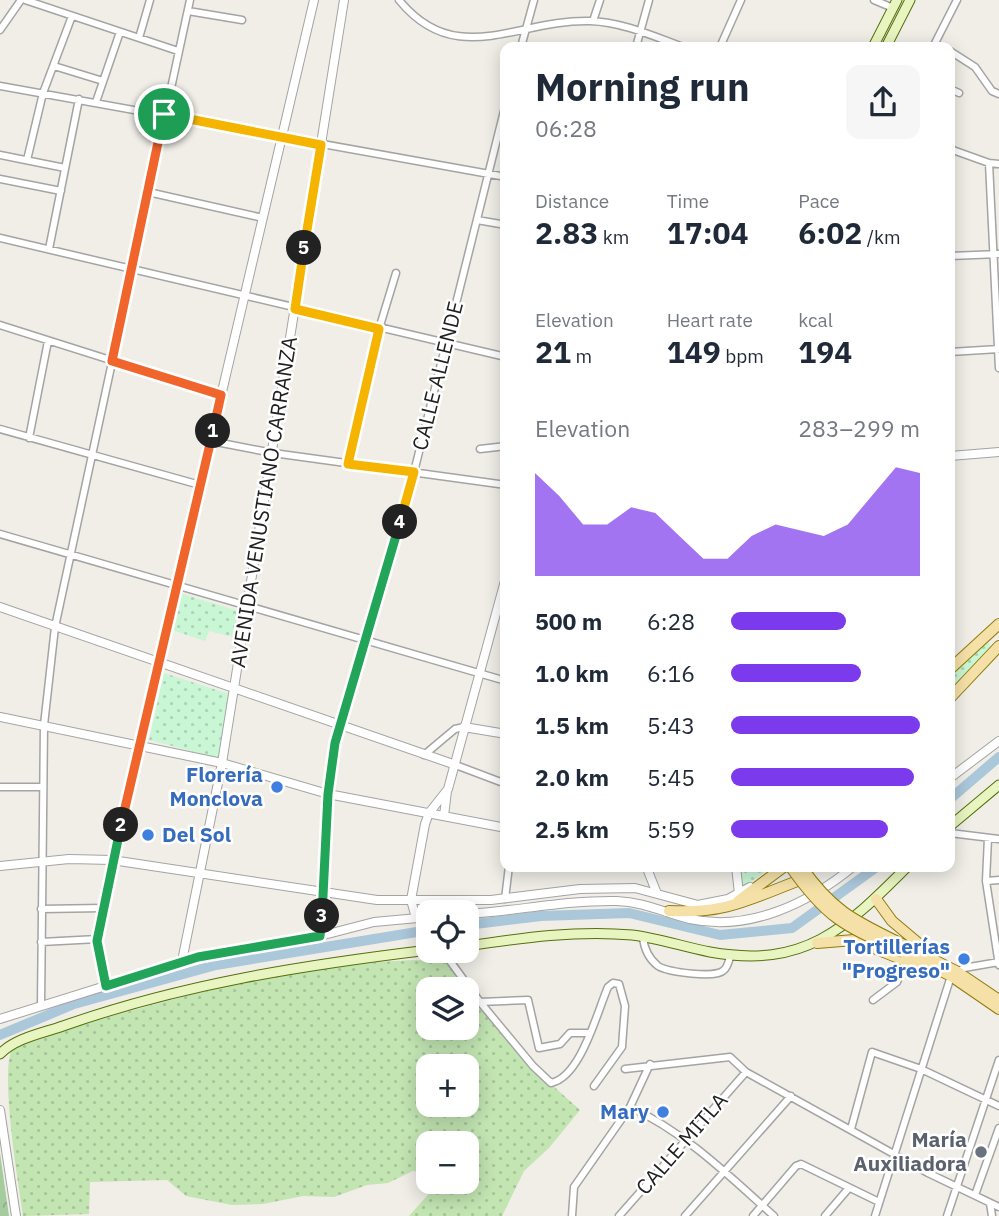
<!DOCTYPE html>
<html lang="en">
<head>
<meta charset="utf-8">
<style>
  :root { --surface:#fff; --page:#f6f6f7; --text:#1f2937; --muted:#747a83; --accent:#7c3aed }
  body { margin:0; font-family:"IBM Plex Sans",sans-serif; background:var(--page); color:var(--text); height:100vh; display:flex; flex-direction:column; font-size:26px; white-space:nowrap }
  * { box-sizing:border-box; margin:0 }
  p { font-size:23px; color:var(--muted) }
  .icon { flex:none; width:38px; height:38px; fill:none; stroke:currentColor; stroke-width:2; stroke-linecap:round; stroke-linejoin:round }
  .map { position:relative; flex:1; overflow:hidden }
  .details { position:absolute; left:500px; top:42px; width:455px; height:830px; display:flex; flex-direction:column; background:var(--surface); border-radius:14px; box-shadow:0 4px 18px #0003 }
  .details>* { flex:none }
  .controls { position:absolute; left:416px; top:900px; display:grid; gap:14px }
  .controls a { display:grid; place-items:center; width:63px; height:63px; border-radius:14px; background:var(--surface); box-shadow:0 4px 18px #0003; font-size:35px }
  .pin { position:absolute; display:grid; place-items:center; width:60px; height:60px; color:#fff; margin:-30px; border:4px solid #fff; border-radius:50%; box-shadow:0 2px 7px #0007 }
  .km { position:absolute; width:35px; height:35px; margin:-18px; border-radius:50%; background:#222; color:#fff; font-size:19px; line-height:35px; text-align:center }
  .round { display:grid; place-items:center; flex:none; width:74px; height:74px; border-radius:14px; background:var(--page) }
  .overview { display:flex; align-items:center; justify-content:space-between; height:119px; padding:0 35px }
  h1 { font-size:38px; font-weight:700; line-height:52px }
  .metrics { display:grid; grid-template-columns:repeat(3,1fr); gap:10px; height:119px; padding:7px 35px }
  .metrics div { display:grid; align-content:center }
  .metrics b { font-size:30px; font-weight:700 }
  .metrics small { font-size:19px; font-weight:400 }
  .metrics p { font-size:19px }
  .chart { height:196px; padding:14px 35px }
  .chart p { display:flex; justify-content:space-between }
  .chart svg { width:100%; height:126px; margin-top:7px; fill:var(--accent); opacity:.7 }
  ul { padding:0 35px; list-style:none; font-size:23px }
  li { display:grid; grid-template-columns:112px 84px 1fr; align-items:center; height:52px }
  li i { height:18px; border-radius:9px; background:var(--accent) }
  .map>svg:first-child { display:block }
  .grass { fill:url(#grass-dots); fill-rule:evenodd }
  .forest { fill:url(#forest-crowns) }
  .park { fill:url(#park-dots) }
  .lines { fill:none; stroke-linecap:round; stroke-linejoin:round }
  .river { stroke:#abc7da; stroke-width:10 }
  .minor-casing { stroke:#a4a4a4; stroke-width:9 }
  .tertiary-casing { stroke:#a4a4a4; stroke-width:10 }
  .secondary-casing { stroke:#54700e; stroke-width:11 }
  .primary-casing { stroke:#907c0c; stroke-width:12 }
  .minor { stroke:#fff; stroke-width:6 }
  .tertiary { stroke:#fff; stroke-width:8 }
  .secondary { stroke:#e9f5c0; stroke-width:9 }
  .primary { stroke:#f5e1a7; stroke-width:10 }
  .primary-bridge-casing { stroke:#907c0c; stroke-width:12; stroke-linecap:butt }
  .primary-bridge { stroke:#f5e1a7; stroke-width:10 }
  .split-1-casing { stroke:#fff; stroke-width:14 }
  .split-2-casing { stroke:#fff; stroke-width:14 }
  .split-3-casing { stroke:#fff; stroke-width:14 }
  .split-4-casing { stroke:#fff; stroke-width:14 }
  .split-5-casing { stroke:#fff; stroke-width:14 }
  .split-6-casing { stroke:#fff; stroke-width:14 }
  .split-1 { stroke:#f0652b; stroke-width:9 }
  .split-2 { stroke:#f0652b; stroke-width:9 }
  .split-3 { stroke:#22a559; stroke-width:9 }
  .split-4 { stroke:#22a559; stroke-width:9 }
  .split-5 { stroke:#f5b400; stroke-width:9 }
  .split-6 { stroke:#f5b400; stroke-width:9 }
  .shop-dot { fill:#3f7fe0; stroke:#fff; stroke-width:2.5 }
  .worship-dot { fill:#6b7280; stroke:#fff; stroke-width:2.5 }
  .labels { text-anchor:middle; stroke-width:5; stroke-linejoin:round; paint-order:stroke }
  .street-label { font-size:21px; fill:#202020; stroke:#fff }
  .shop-label { font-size:21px; font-weight:bold; fill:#366cbe; stroke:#fff; text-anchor:end }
  .worship-label { font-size:21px; font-weight:bold; fill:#5b616d; stroke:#fff; text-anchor:end }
</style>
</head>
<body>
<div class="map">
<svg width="999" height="1216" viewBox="0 0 999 1216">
  <defs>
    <pattern id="grass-dots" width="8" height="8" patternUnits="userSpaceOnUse" patternTransform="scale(1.75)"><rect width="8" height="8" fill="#c2e5b2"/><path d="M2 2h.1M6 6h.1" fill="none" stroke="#a6c499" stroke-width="1.8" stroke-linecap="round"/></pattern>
    <pattern id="forest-crowns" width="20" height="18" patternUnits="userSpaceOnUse" patternTransform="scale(1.75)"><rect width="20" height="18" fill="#a4cc9f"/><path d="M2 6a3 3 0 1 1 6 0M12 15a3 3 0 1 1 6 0" fill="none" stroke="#8daf89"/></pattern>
    <pattern id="park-dots" width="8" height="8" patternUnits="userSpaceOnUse" patternTransform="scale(1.75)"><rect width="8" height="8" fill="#c9f6d4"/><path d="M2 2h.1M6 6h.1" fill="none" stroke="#acd3b6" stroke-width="1.8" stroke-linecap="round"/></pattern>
  </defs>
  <rect width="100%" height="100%" fill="#f0eee7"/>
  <path class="grass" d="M 444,960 L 532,1067 L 580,1110 L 549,1148 L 524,1171 L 502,1216 L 409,1216 L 433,1189 L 435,1181 L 467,1181 L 467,1143 L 429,1143 L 429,1173 L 413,1171 L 388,1183 L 367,1185 L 334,1197 L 303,1196 L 263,1204 L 232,1205 L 186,1196 L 167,1180 L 90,1182 L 89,1214 L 23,1216 C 18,1182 0,1073 12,1049 C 49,1031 94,1021 134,1010 C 235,982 338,958 444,960 ZM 429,989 L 467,989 L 467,1027 L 429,1027 ZM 429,1066 L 467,1066 L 467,1104 L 429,1104 Z"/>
  <path class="forest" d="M 0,1152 L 0,1153 L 9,1216 L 0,1216 Z"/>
  <path class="park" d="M 180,593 L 238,611 L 234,637 L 209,631 L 205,641 L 172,630 Z
    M 982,642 L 989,643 L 991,648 L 950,694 L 950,675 Z
    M 164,673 L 229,694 L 218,758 L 149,740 Z
    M 740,866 L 773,866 L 742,888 Z"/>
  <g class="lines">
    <path class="river" d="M 950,799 L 999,757
      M 467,925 L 541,916 L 629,913 L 720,935 L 792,928 L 878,866
      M 0,1035 L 74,1004 L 216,965 L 429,930"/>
    <g class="minor-casing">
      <path id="minor" d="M 25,0 L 178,51
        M 399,0 C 456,70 518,19 590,21 C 622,22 653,36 683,47
        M 874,0 L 893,8
        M 188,11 L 242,20
        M 593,21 L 600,0
        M 0,30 L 21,0
        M 139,38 L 150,0
        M 521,47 L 534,0
        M 636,47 L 649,0
        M 720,47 L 741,0
        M 933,47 L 957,0
        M 950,51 L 975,67 L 992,91 L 999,94
        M 54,66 L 103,81
        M 0,86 L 506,177
        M 950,89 L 959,93
        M 96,102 L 120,32
        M 950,149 L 989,163 L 999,164
        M 0,155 L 65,168
        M 27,160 L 43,93 L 72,16
        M 989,163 L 999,368
        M 0,179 L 61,191
        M 148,192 L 263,218
        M 477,220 L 506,225
        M 0,238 L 506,357
        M 49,249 L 79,99
        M 950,256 L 999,254
        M 0,325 L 221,395
        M 950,352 L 999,349
        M 0,429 L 200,485
        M 29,438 L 48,341
        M 211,441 L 273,453 L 506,485
        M 480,449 L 506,446
        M 348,464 L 379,329 L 396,273
        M 0,534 L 506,681
        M 424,755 L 455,729 L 464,727
        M 453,764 L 506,784
        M 0,787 L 43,787
        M 950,833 L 999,839
        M 988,838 L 986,881 L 999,965
        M 986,881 L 999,880
        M 505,899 L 509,866
        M 41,909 L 103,908
        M 320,936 L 328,794 L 335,743 L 414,472 L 506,103
        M 643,937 C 644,948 648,958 658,966 C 668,972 716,979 724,970 C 728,967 729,959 731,955
        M 41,942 L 98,939
        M 442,950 L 480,1002 L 533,1066 L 551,1083 C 581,1077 597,1012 608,987 L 613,983 L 619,984 L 625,1006 L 622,1047 L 594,1086
        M 873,1000 L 897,982 L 906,961
        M 480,1002 L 528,1000 L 539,1048 L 560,1044 L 570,1033 L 590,1033
        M 41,1006 L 44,725 L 55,627 L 190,0
        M 625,1069 L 730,1057 L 746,1072 L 928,1173 L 999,1207
        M 630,1107 C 686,1133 728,1175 774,1216
        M 851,1129 L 872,1052 L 921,1069 L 999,1106
        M 975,1195 L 999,1128
        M 990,1203 L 992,1216
        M 572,1216 L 574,1187 L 630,1107 L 650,1064
        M 619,1216 L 746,1072
        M 685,1216 L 791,1096
        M 753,1216 L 796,1166 L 801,1164 L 879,1202
        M 825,1216 L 848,1189
        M 875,1216 L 951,976 L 964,968 L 999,962
        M 947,1216 L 999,1060"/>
    </g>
    <g class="tertiary-casing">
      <path id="tertiary" d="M 950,456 L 999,452
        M 0,607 L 453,764
        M 0,717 L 222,763 L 328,794 L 506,828
        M 464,727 L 506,734
        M 950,778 L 999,741
        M 444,816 L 447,791
        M 0,866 L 69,859 L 112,860 L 377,900 L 491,900 L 580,889 L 635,888 L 698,905 L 728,899 L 750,887
        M 646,866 L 656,891
        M 736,866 L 739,894
        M 467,914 C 517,911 567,900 617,901 C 644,902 665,913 690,919 C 750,932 809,903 854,866
        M 416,918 L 411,900 L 425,824 L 429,813 L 448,789 L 506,577
        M 182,961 L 222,763 L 344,0
        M 106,986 L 98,941 L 112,860 L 314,0
        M 0,1019 L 198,957 L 320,936 L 374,922 L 429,917
        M 0,1110 L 16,1216"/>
    </g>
    <g class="secondary-casing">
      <path id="secondary" d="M 873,47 L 897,0
        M 886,47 L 910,0
        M 950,826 L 999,785
        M 467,946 C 522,938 576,930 632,935 C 658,938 684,947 710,952 C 805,969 845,929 908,866
        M 0,1054 C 15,1038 43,1033 63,1026 C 182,984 304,965 429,950"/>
    </g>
    <g class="primary-casing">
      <path id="primary" d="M 950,669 L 999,624
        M 950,698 L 999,646
        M 876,899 L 892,921 L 930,953
        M 738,901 L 785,866
        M 669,911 C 725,914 750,899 800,880
        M 817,943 L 854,940 L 906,961 L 934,967
        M 904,945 L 956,971 L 999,1000
        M 903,952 L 951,976 L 999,1009"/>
    </g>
    <use href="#minor" class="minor"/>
    <use href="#tertiary" class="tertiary"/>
    <use href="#secondary" class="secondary"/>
    <use href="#primary" class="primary"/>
    <g class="primary-bridge-casing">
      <path id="primary-bridge" d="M 790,866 C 828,920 845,926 903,952
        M 801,866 C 833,912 855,921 904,945"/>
    </g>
    <use href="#primary-bridge" class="primary-bridge"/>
  </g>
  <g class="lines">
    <g class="split-1-casing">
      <path id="split-1" d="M 164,114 L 112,361 L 221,395 L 213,431"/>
    </g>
    <g class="split-2-casing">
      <path id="split-2" d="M 121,825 L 213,431"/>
    </g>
    <g class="split-3-casing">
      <path id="split-3" d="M 121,825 L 97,941 L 106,986 L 198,957 L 320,936 L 322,916"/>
    </g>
    <g class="split-4-casing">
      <path id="split-4" d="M 322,916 L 328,794 L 335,743 L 400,522"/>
    </g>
    <g class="split-5-casing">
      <path id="split-5" d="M 304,248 L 295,309 L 379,329 L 348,464 L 414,472 L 400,522"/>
    </g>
    <g class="split-6-casing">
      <path id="split-6" d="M 164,114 L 321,145 L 304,248"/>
    </g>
    <use href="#split-1" class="split-1"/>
    <use href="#split-2" class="split-2"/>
    <use href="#split-3" class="split-3"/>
    <use href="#split-4" class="split-4"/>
    <use href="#split-5" class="split-5"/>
    <use href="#split-6" class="split-6"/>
  </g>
  <g class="shop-dot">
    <circle cx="277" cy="787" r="7"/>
    <circle cx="148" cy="835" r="7"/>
    <circle cx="964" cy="959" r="7"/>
    <circle cx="663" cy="1112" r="7"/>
  </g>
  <circle class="worship-dot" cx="981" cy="1152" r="7"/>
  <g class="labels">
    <g class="street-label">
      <text transform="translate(438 376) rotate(-76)" y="7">CALLE ALLENDE</text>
      <text transform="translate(264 502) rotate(-81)" y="7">AVENIDA VENUSTIANO CARRANZA</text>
      <text transform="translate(682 1144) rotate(-49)" y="7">CALLE MITLA</text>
    </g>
    <g class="shop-label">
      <text x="263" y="782">Florería<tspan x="263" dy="24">Monclova</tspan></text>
      <text x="162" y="842" text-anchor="start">Del Sol</text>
      <text x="950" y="954">Tortillerías<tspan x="950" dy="24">"Progreso"</tspan></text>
      <text x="649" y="1119">Mary</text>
    </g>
    <g class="worship-label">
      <text x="967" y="1147">María<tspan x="967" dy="24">Auxiliadora</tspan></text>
    </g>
  </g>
</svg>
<div class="controls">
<a><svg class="icon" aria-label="locate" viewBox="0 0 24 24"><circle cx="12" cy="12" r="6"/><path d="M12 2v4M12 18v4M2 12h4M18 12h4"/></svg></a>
<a><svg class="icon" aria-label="layers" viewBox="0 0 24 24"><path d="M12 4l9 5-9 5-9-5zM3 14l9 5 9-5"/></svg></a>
<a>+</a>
<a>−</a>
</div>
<div class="pin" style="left:164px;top:114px;background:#1e9e55"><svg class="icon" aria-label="arrive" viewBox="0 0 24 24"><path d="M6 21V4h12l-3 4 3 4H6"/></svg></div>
<b class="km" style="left:213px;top:431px">1</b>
<b class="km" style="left:121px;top:825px">2</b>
<b class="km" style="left:322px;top:916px">3</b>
<b class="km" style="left:400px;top:522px">4</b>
<b class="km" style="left:304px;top:248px">5</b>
<section class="details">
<div class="overview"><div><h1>Morning run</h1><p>06:28</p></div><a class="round"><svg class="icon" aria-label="share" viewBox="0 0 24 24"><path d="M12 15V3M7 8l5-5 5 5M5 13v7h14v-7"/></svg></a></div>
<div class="metrics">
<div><p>Distance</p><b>2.83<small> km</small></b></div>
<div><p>Time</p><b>17:04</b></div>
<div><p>Pace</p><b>6:02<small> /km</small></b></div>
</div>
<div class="metrics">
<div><p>Elevation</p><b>21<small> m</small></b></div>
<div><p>Heart rate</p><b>149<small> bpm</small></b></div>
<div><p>kcal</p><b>194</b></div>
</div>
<div class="chart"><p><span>Elevation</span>283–299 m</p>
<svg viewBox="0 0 160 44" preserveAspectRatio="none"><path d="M0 44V8L10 16L20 26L30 26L40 20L50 22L60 30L70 38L80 38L90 30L100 26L110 28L120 30L130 26L140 16L150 6L160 8V44z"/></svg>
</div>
<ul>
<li><b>500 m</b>6:28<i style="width:61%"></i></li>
<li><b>1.0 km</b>6:16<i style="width:69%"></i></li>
<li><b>1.5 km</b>5:43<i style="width:100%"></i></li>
<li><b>2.0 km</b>5:45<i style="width:97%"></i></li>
<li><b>2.5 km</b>5:59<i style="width:83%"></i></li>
</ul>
</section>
</div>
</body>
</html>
